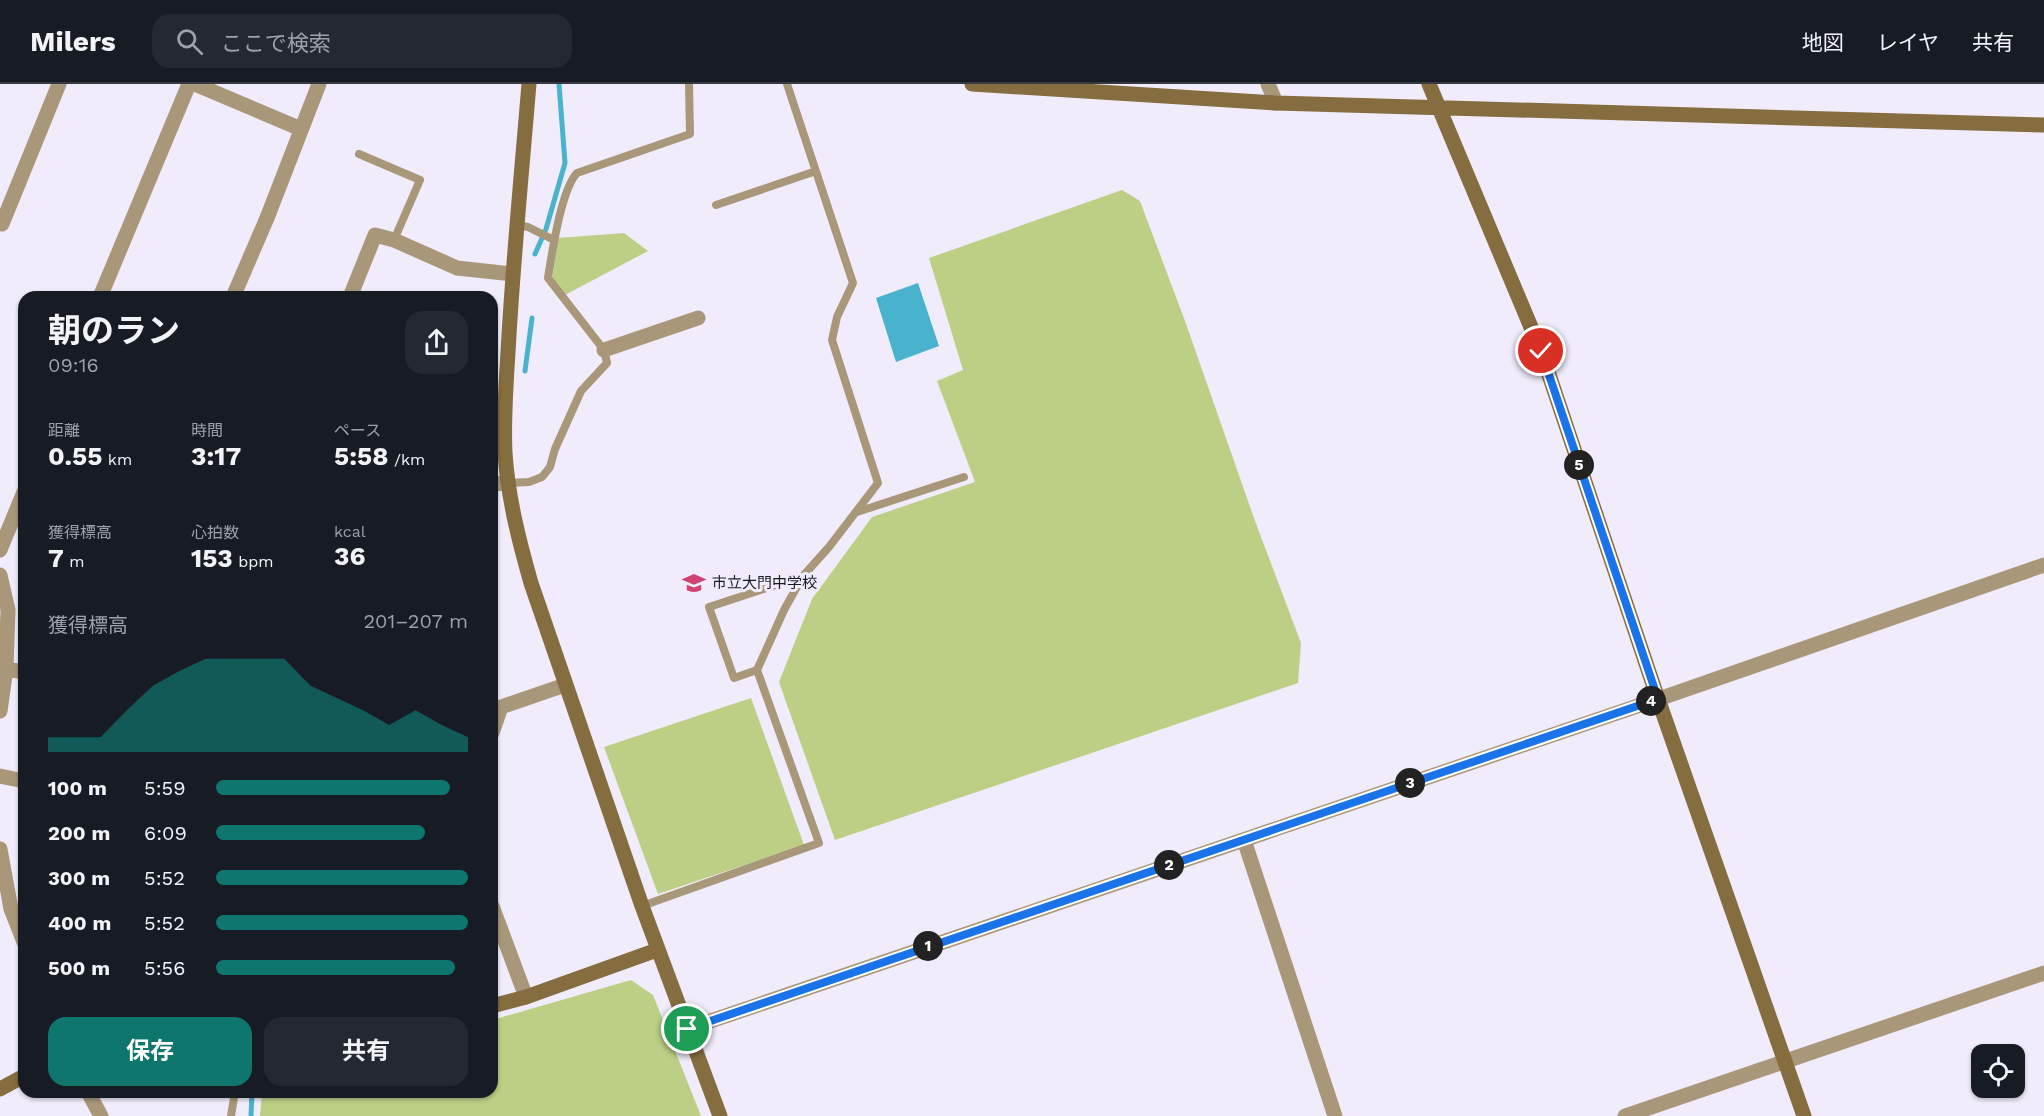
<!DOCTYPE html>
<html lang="ja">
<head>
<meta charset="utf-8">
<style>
  :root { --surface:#171b24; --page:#242831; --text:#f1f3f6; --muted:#9ea1a6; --line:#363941; --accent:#0f766e }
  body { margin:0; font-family:"Work Sans","Noto Sans JP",sans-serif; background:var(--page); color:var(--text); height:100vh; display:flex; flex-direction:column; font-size:22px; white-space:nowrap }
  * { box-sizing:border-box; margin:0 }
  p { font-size:20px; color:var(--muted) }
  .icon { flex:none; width:33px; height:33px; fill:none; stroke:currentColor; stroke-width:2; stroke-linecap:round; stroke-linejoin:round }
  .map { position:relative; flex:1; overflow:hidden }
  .sheet { position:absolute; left:18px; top:207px; width:480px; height:807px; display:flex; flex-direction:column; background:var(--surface); border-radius:18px; box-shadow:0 2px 4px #0004 }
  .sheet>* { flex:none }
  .buttons { position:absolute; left:1971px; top:960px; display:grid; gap:12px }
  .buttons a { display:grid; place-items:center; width:54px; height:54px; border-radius:12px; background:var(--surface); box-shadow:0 2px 4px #0004; font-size:30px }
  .pin { position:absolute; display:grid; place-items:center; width:51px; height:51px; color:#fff; margin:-26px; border:3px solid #fff; border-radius:50%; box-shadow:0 2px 6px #0007 }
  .km { position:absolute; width:30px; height:30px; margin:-15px; border-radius:50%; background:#222; color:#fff; font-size:16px; line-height:30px; text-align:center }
  .round { display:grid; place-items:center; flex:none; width:63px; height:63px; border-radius:18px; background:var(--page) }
  .head { display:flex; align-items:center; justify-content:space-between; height:102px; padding:0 30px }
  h1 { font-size:33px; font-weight:700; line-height:45px }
  .figures { display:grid; grid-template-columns:repeat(3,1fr); gap:9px; height:102px; padding:6px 30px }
  .figures div { display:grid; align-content:center }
  .figures b { font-size:26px; font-weight:700 }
  .figures small { font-size:16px; font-weight:400 }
  .figures p { font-size:16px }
  .chart { height:168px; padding:12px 30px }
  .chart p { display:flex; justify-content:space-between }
  .chart svg { width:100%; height:108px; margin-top:6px; fill:var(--accent); opacity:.7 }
  .button { display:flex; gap:12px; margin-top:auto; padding:12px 30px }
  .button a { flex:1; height:69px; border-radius:18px; background:var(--accent); color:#fff; font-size:24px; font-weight:700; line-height:69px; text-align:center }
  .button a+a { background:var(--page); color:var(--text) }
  ul { padding:0 30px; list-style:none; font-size:20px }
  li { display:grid; grid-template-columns:96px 72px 1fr; align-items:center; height:45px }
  li i { height:15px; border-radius:8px; background:var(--accent) }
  header { display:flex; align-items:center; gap:36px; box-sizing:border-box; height:84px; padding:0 30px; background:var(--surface); border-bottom:2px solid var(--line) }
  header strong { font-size:28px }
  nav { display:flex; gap:33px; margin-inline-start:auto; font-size:21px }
  .search { width:420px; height:54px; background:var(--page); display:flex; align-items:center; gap:15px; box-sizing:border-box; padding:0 21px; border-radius:18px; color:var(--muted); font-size:22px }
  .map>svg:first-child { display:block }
  .green { fill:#bccf85 }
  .water { fill:#49b3cd }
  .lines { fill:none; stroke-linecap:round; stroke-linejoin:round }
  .stream { stroke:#49b3cd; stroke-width:5 }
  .lane { stroke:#a9977a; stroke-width:8 }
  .street { stroke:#a9977a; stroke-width:15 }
  .secondary { stroke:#866d40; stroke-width:15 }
  .route-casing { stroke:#fff; stroke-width:12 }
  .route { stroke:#1a73e8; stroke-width:8 }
  .labels { text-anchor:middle; stroke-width:6; stroke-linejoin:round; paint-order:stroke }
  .poi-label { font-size:15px; fill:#1a191e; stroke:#f0ecfb; text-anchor:start }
</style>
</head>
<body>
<header>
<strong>Milers</strong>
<div class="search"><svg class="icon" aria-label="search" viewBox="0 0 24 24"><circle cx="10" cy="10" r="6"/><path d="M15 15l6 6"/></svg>ここで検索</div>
<nav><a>地図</a><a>レイヤ</a><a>共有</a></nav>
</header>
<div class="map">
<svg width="2044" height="1032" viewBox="0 0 2044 1032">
  <rect width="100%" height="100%" fill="#f0ecfb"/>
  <path class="green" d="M 1122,106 L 1140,117 L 1185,237 L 1255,437 L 1301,559 L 1298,599 L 835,756 L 779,598 L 812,515 L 872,433 L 975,398 L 937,297 L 963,286 L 929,174 Z
    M 624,149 L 648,167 L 565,211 L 552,196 L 558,154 Z
    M 751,614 L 804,761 L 658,810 L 604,663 Z
    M 631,896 L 653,911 L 701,1032 L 260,1032 L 262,1008 L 492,1008 L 492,936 Z"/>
  <path class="water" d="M 918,199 L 939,262 L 896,278 L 876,214 Z"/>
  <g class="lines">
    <path class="stream" d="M 535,170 L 546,145 L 565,79 L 559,0
      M 525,287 L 532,234
      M 251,1032 L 252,1008"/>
    <path class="lane" d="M 787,0 L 853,199 L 837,233 L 832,256 L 878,399 L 829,463 L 803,492
      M 359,70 L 420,96 L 394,156
      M 716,121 L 816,87
      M 517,141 L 528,143 L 554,156
      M 508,399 L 529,398 L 542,393 L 550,383 L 555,365 L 581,307 L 607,279 L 604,266 L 548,194 C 552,169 561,106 577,89 L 690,50 L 689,0
      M 857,428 L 964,393
      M 642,822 L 819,759 L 757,586 L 734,594 L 709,523 L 803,492 L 784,526 L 757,586
      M 231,1032 L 235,1008"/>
    <path class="street" d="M 195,0 L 301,45
      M 1268,0 L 1276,19
      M 2,140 L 59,0
      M 100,213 L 189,0
      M 233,213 L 267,134 L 319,0
      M 350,213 L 375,151 L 394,156 L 457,184 L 512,190
      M 604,266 L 698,234
      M 492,400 L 508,399
      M 0,466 L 24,408
      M 0,491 L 8,526 L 6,585 L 0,627
      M 6,585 L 24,588
      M 492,649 L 501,623 L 565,601
      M 0,692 L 24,697
      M 1244,756 L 1335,1032
      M 0,765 L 11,825 L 24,858
      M 492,822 L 526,913
      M 687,945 L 1673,610 L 2044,481
      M 88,1008 L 101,1032
      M 1625,1032 L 2044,889"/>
    <path class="secondary" d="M 529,0 C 522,84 514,167 509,251 C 507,290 503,330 505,369 C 508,414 519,457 531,499 L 642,822 L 720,1032
      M 972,0 L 1276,19 L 2044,41
      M 1429,0 L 1541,267 L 1658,615 L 1804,1032
      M 492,922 L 526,913 L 657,866
      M 0,1005 L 24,992"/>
  </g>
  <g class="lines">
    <g class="route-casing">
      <path id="route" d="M 687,945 L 1658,615 L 1541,267"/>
    </g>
    <use href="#route" class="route"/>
  </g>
  <defs>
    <g id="school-bare" transform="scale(1.8)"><path d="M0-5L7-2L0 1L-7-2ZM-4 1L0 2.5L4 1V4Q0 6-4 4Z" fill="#d04374" stroke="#f0ecfb" stroke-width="2.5" paint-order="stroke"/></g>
  </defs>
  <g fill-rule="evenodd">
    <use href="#school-bare" x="694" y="499"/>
  </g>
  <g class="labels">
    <g class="poi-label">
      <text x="712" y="504">市立大門中学校</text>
    </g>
  </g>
</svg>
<div class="buttons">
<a><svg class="icon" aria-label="locate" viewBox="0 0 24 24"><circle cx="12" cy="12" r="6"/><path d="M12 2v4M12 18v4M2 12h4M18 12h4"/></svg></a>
</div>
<div class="pin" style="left:687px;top:945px;background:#1e9e55"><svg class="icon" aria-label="arrive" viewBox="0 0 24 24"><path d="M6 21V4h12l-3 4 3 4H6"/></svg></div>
<div class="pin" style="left:1541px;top:267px;background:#d93025"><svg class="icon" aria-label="check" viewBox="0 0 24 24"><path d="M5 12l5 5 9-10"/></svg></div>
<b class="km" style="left:928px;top:862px">1</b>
<b class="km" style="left:1169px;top:781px">2</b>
<b class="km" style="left:1410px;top:699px">3</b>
<b class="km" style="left:1651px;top:617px">4</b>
<b class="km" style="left:1579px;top:381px">5</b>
<section class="sheet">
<div class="head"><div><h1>朝のラン</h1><p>09:16</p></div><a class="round"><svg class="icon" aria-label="share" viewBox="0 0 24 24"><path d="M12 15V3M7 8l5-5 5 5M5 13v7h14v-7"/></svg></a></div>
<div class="figures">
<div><p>距離</p><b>0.55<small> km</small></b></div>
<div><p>時間</p><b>3:17</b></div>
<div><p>ペース</p><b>5:58<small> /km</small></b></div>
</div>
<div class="figures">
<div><p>獲得標高</p><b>7<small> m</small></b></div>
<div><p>心拍数</p><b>153<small> bpm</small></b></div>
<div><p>kcal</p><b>36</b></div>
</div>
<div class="chart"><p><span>獲得標高</span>201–207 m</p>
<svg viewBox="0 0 160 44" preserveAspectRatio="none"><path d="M0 44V38L10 38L20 38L30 27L40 17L50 11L60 6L70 6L80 6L90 6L100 17L110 22L120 27L130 33L140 27L150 33L160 38V44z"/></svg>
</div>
<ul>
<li><b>100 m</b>5:59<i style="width:93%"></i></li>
<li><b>200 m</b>6:09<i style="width:83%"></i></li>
<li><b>300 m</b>5:52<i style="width:100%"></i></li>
<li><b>400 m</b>5:52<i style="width:100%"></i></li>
<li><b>500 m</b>5:56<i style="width:95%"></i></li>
</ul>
<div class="button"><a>保存</a><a>共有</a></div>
</section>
</div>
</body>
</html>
